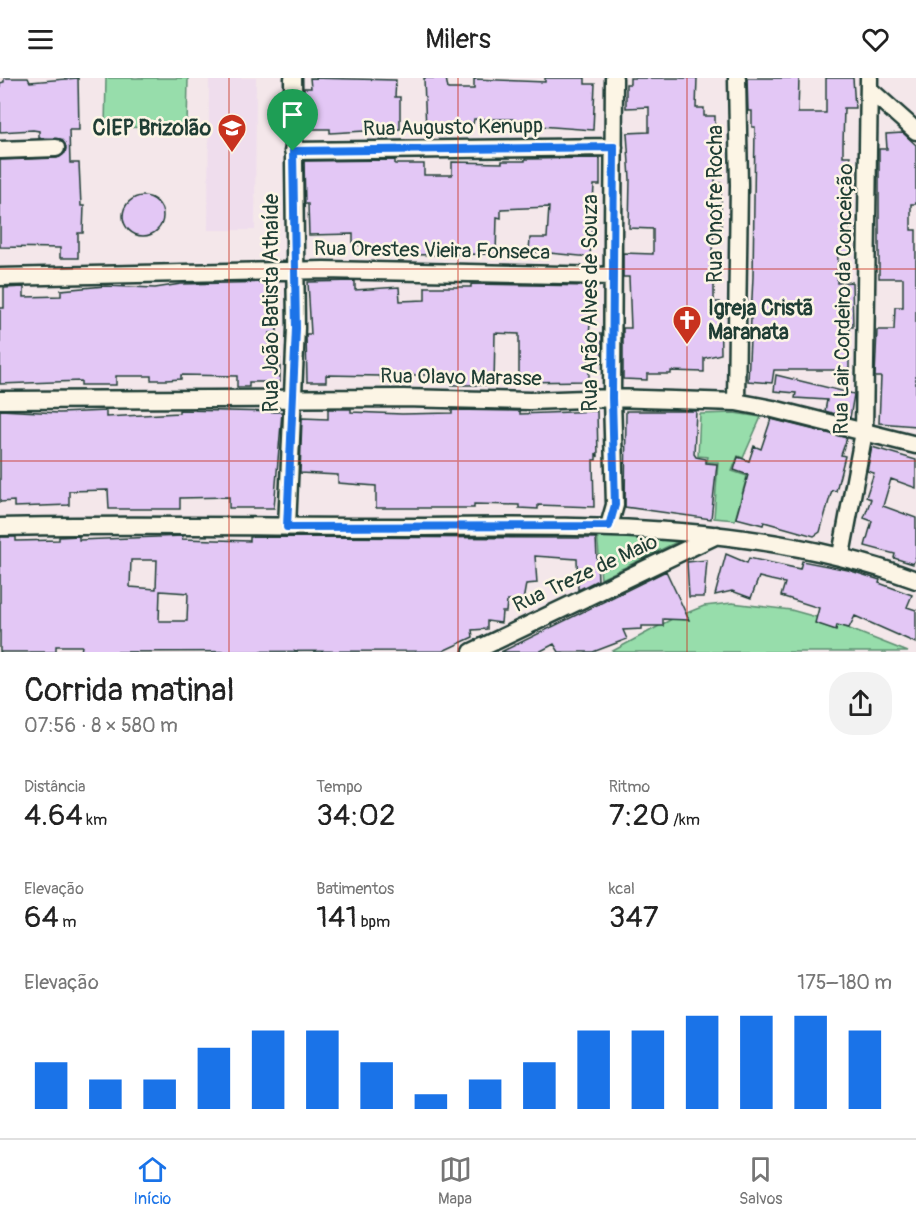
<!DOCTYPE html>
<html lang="pt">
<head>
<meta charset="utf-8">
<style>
  :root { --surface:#fff; --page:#f2f2f2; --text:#222; --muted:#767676; --line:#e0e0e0; --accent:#1a73e8 }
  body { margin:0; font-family:Pangolin,sans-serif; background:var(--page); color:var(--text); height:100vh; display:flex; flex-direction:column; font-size:22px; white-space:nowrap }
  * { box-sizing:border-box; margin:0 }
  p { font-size:20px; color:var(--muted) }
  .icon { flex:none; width:33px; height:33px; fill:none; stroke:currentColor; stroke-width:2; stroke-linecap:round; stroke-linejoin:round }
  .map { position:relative; height:574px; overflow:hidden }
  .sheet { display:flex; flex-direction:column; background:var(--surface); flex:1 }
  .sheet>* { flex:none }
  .pin { position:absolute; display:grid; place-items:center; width:51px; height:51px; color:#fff; margin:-62px -26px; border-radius:50% 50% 50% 0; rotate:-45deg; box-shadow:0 0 6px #0007 }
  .pin .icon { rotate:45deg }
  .round { display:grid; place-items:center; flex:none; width:63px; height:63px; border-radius:24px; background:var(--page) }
  .head { display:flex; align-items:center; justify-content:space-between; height:102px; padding:0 24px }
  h1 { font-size:33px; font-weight:600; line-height:45px }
  .stats { display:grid; grid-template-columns:repeat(3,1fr); gap:9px; height:102px; padding:6px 24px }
  .stats div { display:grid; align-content:center }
  .stats b { font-size:30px; font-weight:600 }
  .stats small { font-size:16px; font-weight:400 }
  .stats p { font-size:16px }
  .chart { height:168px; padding:12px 24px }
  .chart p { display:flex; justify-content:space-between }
  .chart svg { width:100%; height:108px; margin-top:6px; stroke:var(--accent); stroke-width:6 }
  header { display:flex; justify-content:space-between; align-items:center; height:78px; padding:0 24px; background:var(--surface); font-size:27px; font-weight:600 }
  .tab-bar { display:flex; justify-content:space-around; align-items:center; height:84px; border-top:2px solid var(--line); background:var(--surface); font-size:16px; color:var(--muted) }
  .tab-bar a { display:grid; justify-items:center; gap:3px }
  .tab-bar .on { color:var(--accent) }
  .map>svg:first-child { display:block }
  .built { fill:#efdded }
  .green { fill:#97ddab; stroke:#5b8d70; stroke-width:1.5 }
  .building { fill:#e3c7f5; stroke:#1f3d34; stroke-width:1.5; fill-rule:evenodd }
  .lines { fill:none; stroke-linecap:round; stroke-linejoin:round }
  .minor-casing { stroke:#1f3d34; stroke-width:21 }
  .minor { stroke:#fcf5e5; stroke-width:16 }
  .route-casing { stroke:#fff; stroke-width:12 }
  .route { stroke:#1a73e8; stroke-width:8 }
  .grid { fill:none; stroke:#c8321e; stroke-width:1.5; stroke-opacity:0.55 }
  .labels { text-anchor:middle; stroke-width:5; stroke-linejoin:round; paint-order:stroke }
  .street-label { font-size:21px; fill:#1f3d34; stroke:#fcf5e5 }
  .poi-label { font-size:21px; font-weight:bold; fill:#1f3d34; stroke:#fcf5e5; text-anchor:end }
</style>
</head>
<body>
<header><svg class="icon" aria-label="menu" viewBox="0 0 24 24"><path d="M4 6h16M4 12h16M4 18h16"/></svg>Milers<svg class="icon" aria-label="heart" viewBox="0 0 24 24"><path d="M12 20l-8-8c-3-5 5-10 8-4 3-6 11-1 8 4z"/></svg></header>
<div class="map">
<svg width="916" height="574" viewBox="0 0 916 574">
  <rect width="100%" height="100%" fill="#f4e7ea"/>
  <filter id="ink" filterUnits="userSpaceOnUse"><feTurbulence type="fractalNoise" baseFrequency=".0167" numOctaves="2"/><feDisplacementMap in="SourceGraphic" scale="12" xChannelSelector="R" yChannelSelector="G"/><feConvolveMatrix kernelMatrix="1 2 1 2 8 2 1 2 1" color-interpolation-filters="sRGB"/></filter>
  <g filter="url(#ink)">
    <path class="built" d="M 209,0 L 256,0 L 255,152 L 208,152 Z"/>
    <path class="green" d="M 106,0 L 188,0 L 187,50 L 105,49 Z
      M 734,335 L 761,339 L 743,380 L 738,378 L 732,393 L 747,398 L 735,442 L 714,440 L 718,384 L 707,384 L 708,379 L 698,378 L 700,336 Z
      M 597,454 L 685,460 L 601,501 Z
      M 732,525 L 791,532 L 827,542 L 908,574 L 611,574 L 672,541 L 704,528 Z"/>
    <path class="building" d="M 4,0 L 28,0 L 30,4 L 78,0 L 79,52 L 69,52 L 70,85 L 79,85 L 81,128 L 84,128 L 83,155 L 78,155 L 78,180 L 60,180 L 60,170 L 0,169 L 0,82 L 57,80 L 65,75 L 66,70 L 61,61 L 39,60 L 39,53 L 33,52 L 0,54 L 0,5 L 4,4 Z
      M 310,0 L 396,2 L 395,19 L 400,19 L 400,51 L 330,55 L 330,51 L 304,51 L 304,10 L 311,10 Z
      M 424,0 L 446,0 L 448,11 L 474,11 L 474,1 L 545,4 L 545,0 L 585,0 L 585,6 L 595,6 L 593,52 L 513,46 L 513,41 L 474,41 L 473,46 L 449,46 L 449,51 L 426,52 Z
      M 630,0 L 697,0 L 696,30 L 704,30 L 704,38 L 715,38 L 715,105 L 721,105 L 721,153 L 714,153 L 709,202 L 714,202 L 714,224 L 720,224 L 721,276 L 704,280 L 704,294 L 671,293 L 671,296 L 647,296 L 647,302 L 623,301 L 623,250 L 631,250 L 629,199 L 623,199 L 623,175 L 653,176 L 653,151 L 629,150 L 630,101 L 627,55 L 649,54 L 649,29 L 626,30 L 626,6 L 630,6 Z
      M 747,0 L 799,0 L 798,35 L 826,35 L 826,0 L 853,0 L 855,30 L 844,30 L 843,66 L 843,78 L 850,78 L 850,177 L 838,177 L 837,205 L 852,204 L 853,249 L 849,249 L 849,292 L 774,292 L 772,305 L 748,303 L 753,199 L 755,49 L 752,49 L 752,33 L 748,33 Z
      M 903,55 L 916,67 L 916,126 L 911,126 L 911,152 L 916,152 L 916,348 L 879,345 L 881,299 L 875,299 L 877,252 L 894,252 L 895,229 L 903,229 L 903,200 L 879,200 L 879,71 L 887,71 L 886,56 Z
      M 600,80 L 600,107 L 594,107 L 590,179 L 529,173 L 530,160 L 547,160 L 549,129 L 501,131 L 501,140 L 497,139 L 496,176 L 401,177 L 402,173 L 380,174 L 380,168 L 353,167 L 353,156 L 309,157 L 308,126 L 305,126 L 304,83 L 395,82 L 395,86 L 424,86 L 424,97 L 452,97 L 452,84 L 502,85 L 502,83 L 525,83 L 525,81 Z
      M123 138a20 20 0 1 1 40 0a20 20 0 1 1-40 0Z
      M 355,203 L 355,212 L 399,209 L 400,223 L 425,222 L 425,209 L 471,209 L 471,206 L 594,208 L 589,256 L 602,256 L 602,278 L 589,278 L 589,303 L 519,304 L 519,256 L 495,255 L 494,307 L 452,307 L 452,297 L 400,297 L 400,302 L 381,302 L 380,298 L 326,297 L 326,304 L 307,304 L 306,256 L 311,256 L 308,204 Z
      M 269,204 L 269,213 L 277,213 L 277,255 L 270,255 L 269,280 L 280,281 L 280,304 L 249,304 L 249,309 L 237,309 L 237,298 L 181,297 L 181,301 L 166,302 L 151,302 L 151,298 L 116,298 L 116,307 L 81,307 L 81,303 L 0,306 L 0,230 L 4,230 L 4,210 L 24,209 L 24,219 L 61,218 L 61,212 L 105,208 L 155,210 L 181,206 Z
      M 776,297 L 854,316 L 850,340 L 825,333 L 827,322 L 795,320 L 796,315 L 774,313 Z
      M 328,331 L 351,331 L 351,334 L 402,336 L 452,335 L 452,332 L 520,333 L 520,336 L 597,333 L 598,379 L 596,375 L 596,382 L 593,382 L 594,429 L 538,427 L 538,431 L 519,430 L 519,427 L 474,426 L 474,430 L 376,430 L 376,408 L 338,405 L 338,397 L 300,395 L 302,340 L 328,341 Z
      M 0,332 L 59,335 L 106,333 L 106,339 L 179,335 L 179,332 L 282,334 L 274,430 L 229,430 L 229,419 L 180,420 L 180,431 L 109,431 L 108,412 L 69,413 L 69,427 L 14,429 L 14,423 L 0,424 Z
      M 626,333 L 696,333 L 694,376 L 696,379 L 706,381 L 706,385 L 717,386 L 711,441 L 625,429 Z
      M 771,341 L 847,360 L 841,377 L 845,378 L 836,413 L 832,412 L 820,454 L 814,458 L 764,444 L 763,447 L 736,440 L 748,397 L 734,392 L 738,379 L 749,383 L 754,368 L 761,371 Z
      M 872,369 L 916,382 L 916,410 L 891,401 L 883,428 L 916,440 L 916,478 L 913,486 L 894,480 L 895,476 L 865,468 L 872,443 L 864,440 L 871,421 L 866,419 L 874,395 L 867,393 Z
      M 79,458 L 79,462 L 183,458 L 182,461 L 250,463 L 250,459 L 596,460 L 598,502 L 578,512 L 577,481 L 535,478 L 537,505 L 526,506 L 523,523 L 507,523 L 506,534 L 502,534 L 501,545 L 487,543 L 487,551 L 472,552 L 473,559 L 443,573 L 81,574 L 82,568 L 56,568 L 56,574 L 0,574 L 0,459 L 16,459 L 16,463 L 59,462 L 59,459 ZM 131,482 L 157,482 L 156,511 L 130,509 ZM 160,513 L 188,515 L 187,543 L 159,543 Z
      M 726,476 L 747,485 L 749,480 L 800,491 L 802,483 L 848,492 L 880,502 L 879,505 L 912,517 L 907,529 L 916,532 L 916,565 L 855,538 L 849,550 L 837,547 L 836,552 L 815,545 L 819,530 L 781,518 L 785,505 L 771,502 L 759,499 L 751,520 L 732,513 L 715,517 Z
      M 707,482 L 704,519 L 689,519 L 687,484 Z
      M 666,493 L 689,542 L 663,541 L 663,548 L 642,548 L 642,551 L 623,552 L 627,561 L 593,574 L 559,574 L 554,566 L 539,574 L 501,574 Z"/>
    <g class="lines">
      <g class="minor-casing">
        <path id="minor" d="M 871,13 L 916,53
          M 0,72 L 56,70
          M 293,73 L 614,69
          M 0,199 L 324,192 L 612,198
          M 0,322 L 403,320 L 530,323 L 612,320 L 736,324 L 773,331 L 916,367
          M 736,324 L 739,107 L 737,0
          M 609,448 L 615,427 L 612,320 L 614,0
          M 0,449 C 127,446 253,449 380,449 C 560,449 744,439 916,502
          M 287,449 L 296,250 L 293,0
          M 841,477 L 864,354 L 869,0
          M 472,574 L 717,457"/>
      </g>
      <use href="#minor" class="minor"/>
    </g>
  </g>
  <g class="lines" filter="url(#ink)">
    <g class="route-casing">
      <path id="route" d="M 614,69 L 612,320 L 615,427 L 609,448 L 287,449 L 296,250 L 293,73 Z"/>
    </g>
    <use href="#route" class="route"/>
  </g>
  <path class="grid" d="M 229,0 L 229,574M 458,0 L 458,574M 687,0 L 687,574M 0,191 L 916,191M 0,383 L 916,383"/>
  <defs>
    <g id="school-pin" transform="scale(1.5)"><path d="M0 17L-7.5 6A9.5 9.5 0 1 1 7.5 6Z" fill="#c8321e" stroke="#fcf5e5"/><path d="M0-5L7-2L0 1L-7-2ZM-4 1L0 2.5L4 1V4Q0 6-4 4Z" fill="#fff"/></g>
    <g id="church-pin" transform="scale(1.5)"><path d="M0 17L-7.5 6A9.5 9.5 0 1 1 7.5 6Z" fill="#c8321e" stroke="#fcf5e5"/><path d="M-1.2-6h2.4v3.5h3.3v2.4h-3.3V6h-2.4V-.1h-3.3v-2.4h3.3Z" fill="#fff"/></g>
  </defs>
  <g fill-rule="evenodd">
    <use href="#school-pin" x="232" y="50"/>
    <use href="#church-pin" x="687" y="242"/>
  </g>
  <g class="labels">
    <g class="street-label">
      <text transform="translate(453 49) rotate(-1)" y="7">Rua Augusto Kenupp</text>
      <text transform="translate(715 126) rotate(-90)" y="7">Rua Onofre Rocha</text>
      <text transform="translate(432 172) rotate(1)" y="7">Rua Orestes Vieira Fonseca</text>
      <text transform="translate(843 221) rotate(-89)" y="7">Rua Lair Cordeiro da Conceição</text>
      <text transform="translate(271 225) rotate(-90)" y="7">Rua João Batista Athaíde</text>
      <text transform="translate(590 225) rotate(-90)" y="7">Rua Arão Alves de Souza</text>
      <text transform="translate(461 299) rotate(1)" y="7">Rua Olavo Marasse</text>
      <text transform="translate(585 495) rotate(-25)" y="7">Rua Treze de Maio</text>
    </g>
    <g class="poi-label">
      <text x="211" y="57">CIEP Brizolão</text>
      <text x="708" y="237" text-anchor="start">Igreja Cristã<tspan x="708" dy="24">Maranata</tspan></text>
    </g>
  </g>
</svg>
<div class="pin" style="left:293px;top:73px;background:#1e9e55"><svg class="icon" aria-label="arrive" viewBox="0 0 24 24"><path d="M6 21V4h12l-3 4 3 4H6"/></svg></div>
</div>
<section class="sheet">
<div class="head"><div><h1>Corrida matinal</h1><p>07:56 · 8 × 580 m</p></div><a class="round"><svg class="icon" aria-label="share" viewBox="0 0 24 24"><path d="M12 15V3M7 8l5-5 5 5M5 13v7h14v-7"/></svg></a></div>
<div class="stats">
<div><p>Distância</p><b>4.64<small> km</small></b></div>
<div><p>Tempo</p><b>34:02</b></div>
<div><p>Ritmo</p><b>7:20<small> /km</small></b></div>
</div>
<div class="stats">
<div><p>Elevação</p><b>64<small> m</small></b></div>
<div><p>Batimentos</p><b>141<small> bpm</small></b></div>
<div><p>kcal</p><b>347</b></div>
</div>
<div class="chart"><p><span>Elevação</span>175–180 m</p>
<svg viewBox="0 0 160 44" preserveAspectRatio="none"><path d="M5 44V25M15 44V32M25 44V32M35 44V19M45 44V12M55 44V12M65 44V25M75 44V38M85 44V32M95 44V25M105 44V12M115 44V12M125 44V6M135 44V6M145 44V6M155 44V12"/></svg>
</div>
</section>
<nav class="tab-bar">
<a class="on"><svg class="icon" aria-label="home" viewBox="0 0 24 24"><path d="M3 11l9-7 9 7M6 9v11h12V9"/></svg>Início</a>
<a><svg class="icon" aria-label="map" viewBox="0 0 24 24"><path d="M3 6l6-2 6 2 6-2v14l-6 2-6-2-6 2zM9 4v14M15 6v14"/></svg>Mapa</a>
<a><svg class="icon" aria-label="saved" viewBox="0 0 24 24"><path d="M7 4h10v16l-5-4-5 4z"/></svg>Salvos</a>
</nav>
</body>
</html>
